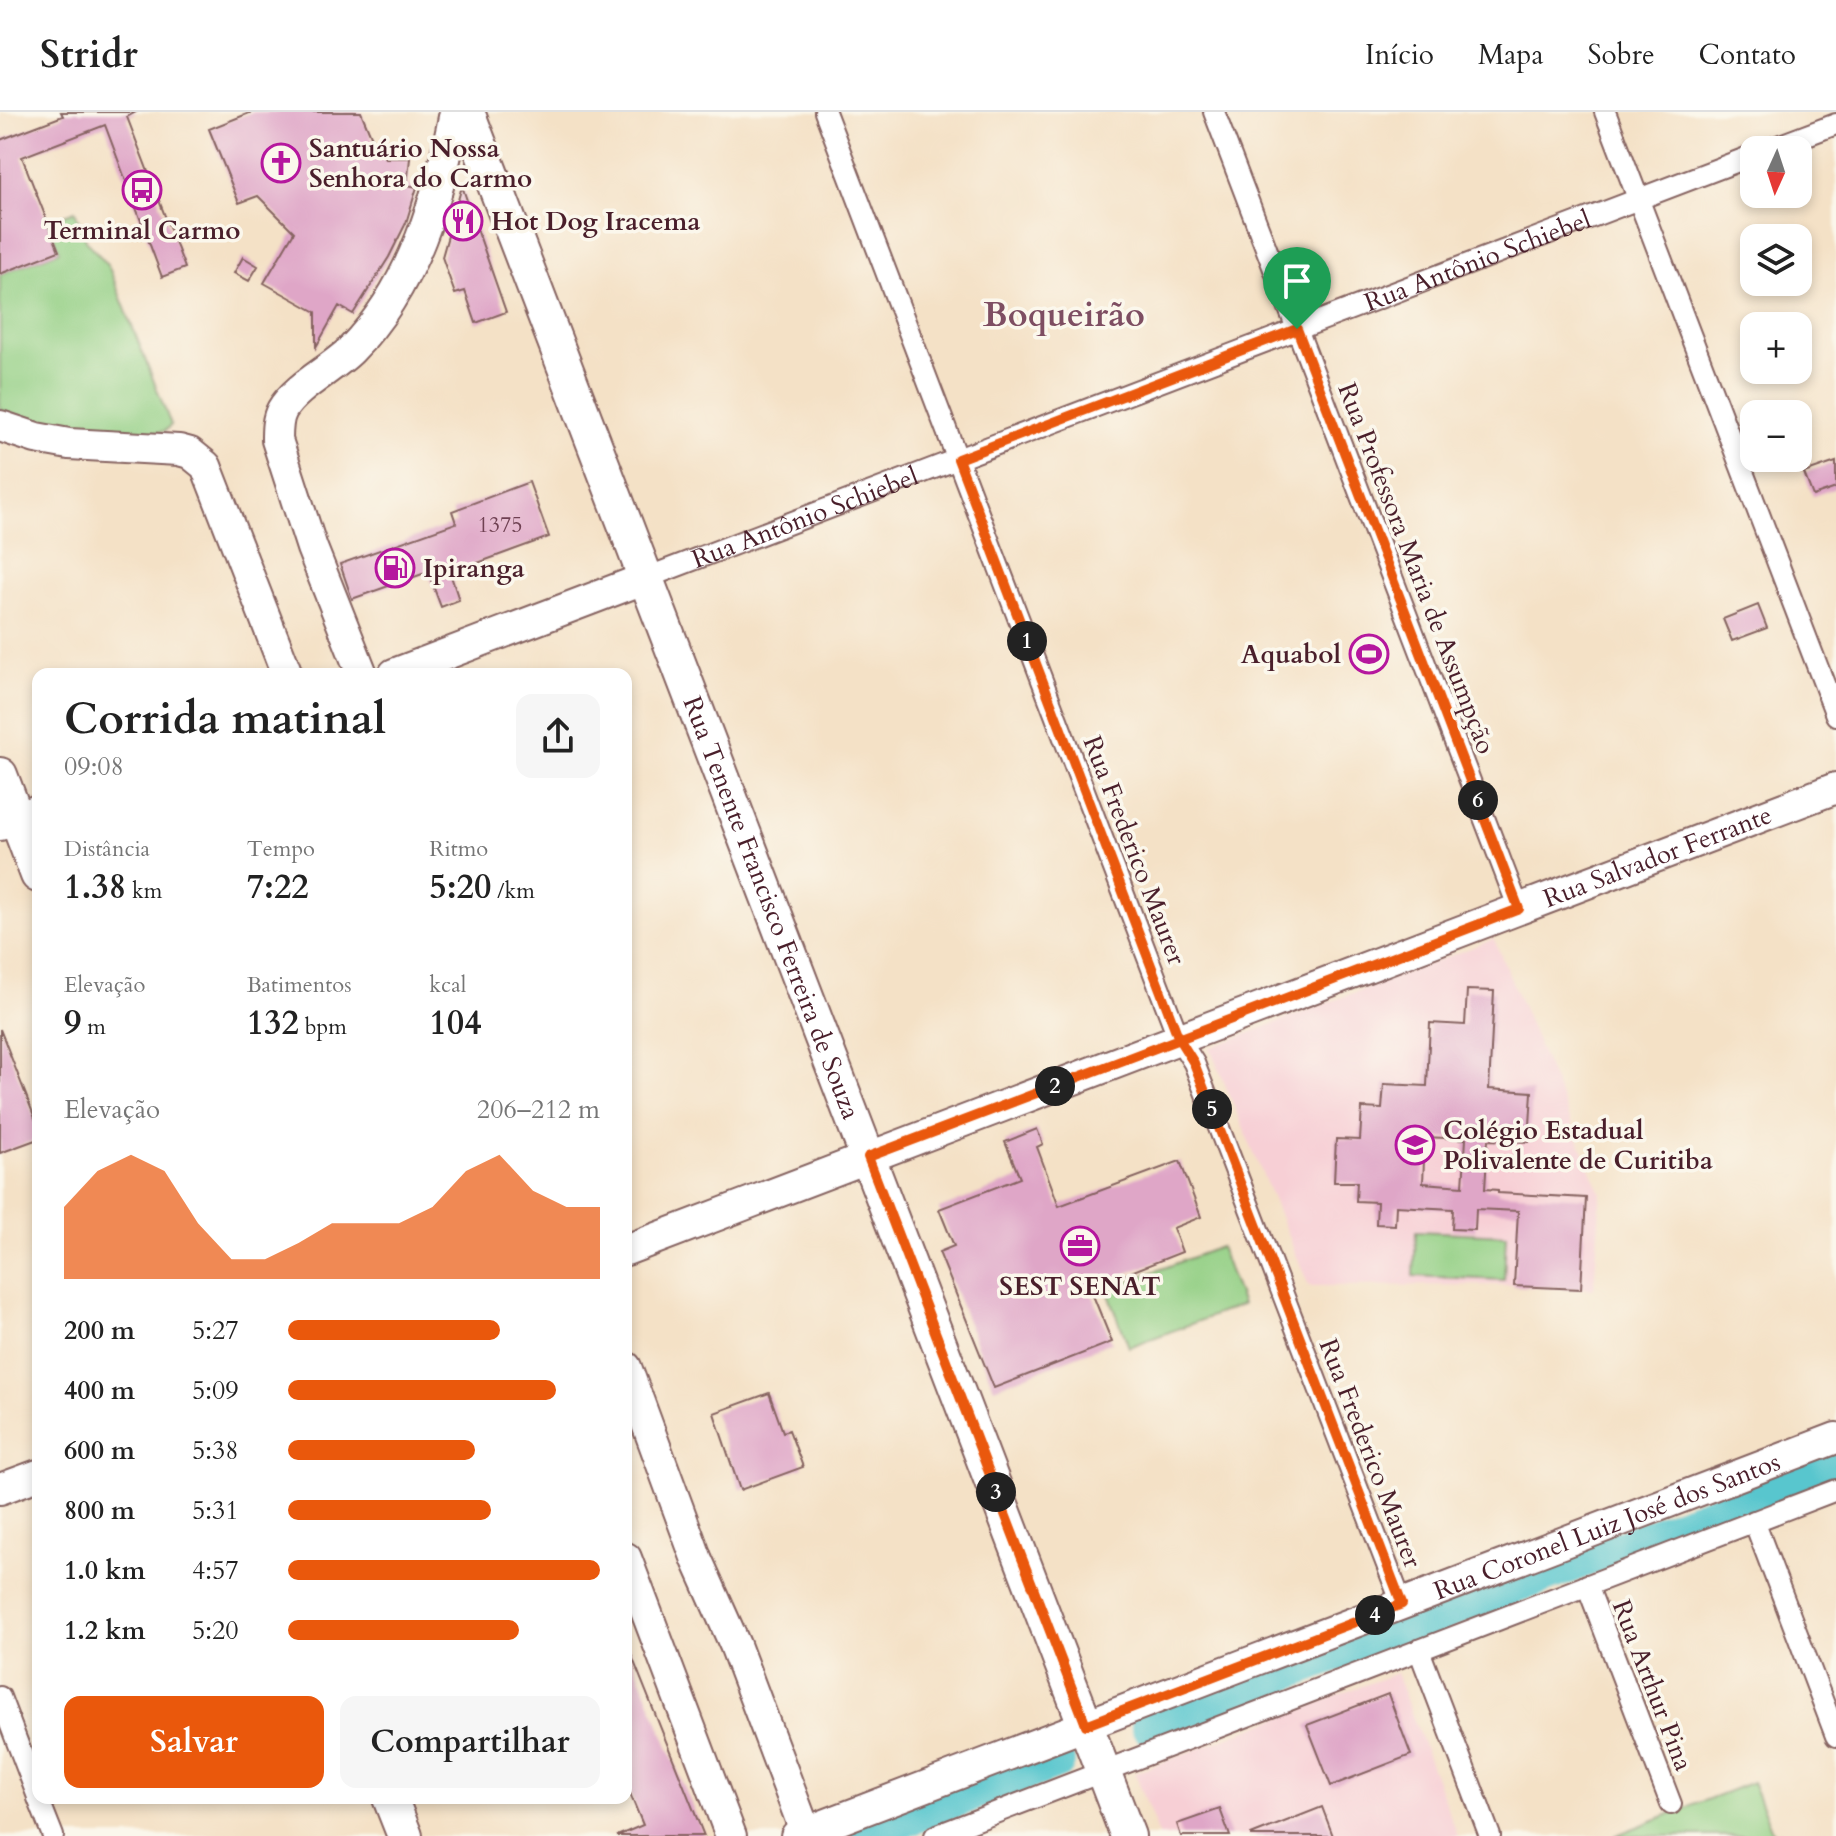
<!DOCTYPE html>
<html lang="pt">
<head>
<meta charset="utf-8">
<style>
  :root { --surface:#fff; --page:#f6f6f6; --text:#222; --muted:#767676; --line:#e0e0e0; --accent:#ea580c }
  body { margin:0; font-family:Cardo,serif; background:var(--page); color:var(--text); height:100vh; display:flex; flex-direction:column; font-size:30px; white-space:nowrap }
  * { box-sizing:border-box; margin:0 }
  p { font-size:26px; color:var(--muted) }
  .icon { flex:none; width:44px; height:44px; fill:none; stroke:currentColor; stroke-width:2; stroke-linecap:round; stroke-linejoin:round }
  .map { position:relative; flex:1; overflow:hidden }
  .sheet { position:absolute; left:32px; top:556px; width:600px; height:1136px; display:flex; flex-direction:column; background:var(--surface); border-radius:16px; box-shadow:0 4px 12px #0003 }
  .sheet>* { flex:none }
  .needle { width:52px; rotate:183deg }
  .buttons { position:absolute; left:1740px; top:24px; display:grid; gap:16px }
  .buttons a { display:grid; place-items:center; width:72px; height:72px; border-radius:16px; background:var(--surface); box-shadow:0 4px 12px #0003; font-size:40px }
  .pin { position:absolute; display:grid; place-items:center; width:68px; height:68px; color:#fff; margin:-82px -34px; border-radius:50% 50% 50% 0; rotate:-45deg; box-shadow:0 0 8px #0007 }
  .pin .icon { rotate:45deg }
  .km { position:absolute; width:40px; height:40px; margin:-20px; border-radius:50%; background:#222; color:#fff; font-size:22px; line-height:40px; text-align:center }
  .round { display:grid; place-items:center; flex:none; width:84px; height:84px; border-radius:16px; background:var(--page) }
  .head { display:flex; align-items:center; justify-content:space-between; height:136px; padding:0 32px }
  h1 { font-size:44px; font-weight:800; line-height:60px }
  .figures { display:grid; grid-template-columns:repeat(3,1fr); gap:12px; height:136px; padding:8px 32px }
  .figures div { display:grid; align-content:center }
  .figures b { font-size:34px; font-weight:800 }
  .figures small { font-size:22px; font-weight:400 }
  .figures p { font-size:22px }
  .chart { height:224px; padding:16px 32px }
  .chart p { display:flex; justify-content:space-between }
  .chart svg { width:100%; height:144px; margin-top:8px; fill:var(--accent); opacity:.7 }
  .button { display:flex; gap:16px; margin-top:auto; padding:16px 32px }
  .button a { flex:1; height:92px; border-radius:16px; background:var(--accent); color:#fff; font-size:32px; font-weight:800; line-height:92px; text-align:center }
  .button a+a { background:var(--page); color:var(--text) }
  ul { padding:0 32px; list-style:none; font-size:26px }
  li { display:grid; grid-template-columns:128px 96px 1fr; align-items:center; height:60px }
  li i { height:20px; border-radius:10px; background:var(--accent) }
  header { display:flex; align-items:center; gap:48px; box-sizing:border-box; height:112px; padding:0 40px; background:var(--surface); border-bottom:2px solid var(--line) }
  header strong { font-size:38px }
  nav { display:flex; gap:44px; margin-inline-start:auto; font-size:28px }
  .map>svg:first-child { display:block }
  .built { fill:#f7cfd5 }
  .green { fill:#93cf84; stroke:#6e7758; stroke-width:2 }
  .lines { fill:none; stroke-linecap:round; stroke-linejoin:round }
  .river { stroke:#59c6ce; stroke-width:34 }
  .building { fill:#dfa6c7; fill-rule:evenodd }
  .street-casing { stroke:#866361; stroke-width:24 }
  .secondary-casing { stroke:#866361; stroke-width:34 }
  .primary-casing { stroke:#866361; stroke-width:38 }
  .street { stroke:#fff; stroke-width:20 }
  .secondary { stroke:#fff; stroke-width:30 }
  .primary { stroke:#fff; stroke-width:34 }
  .route-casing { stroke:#fff; stroke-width:16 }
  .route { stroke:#ea580c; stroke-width:10 }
  .labels { text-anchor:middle; stroke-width:7; stroke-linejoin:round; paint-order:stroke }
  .number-label { font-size:22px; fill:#6f4152 }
  .poi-label { font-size:26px; font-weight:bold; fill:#4a1f2b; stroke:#fbf7ec; text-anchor:start }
  .street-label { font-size:26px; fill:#4a1f2b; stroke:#fbf7ec }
  .district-label { font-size:34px; font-weight:bold; fill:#7e4e62; stroke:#fbf7ec }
</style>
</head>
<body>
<header>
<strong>Stridr</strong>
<nav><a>Início</a><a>Mapa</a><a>Sobre</a><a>Contato</a></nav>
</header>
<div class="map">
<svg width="1836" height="1724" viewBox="0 0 1836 1724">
  <rect width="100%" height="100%" fill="#fbf7ec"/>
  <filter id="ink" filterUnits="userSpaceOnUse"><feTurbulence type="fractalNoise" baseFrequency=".0125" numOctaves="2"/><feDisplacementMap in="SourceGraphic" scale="16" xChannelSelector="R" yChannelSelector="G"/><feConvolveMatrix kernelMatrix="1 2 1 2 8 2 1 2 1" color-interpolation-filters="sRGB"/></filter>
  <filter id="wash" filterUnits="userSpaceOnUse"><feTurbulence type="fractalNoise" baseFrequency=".006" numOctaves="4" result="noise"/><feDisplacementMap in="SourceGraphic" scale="32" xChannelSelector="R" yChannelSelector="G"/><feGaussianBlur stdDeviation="1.8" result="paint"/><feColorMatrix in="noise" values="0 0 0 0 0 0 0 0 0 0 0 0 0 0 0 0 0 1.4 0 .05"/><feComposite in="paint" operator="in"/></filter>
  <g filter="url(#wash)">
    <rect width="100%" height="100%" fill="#f4e1c6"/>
    <path class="built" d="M 1494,827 L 1601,1081 L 1594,1177 L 1514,1173 L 1309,1174 L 1210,936 Z
      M 1396,1561 L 1458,1724 L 1159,1724 L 1135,1661 Z"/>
    <path class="green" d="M 75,99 L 87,130 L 108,153 L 171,313 L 165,319 C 115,329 47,314 0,298 L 0,162 L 59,139 L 47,109 Z
      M 1416,1119 L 1506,1123 L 1504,1168 L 1414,1164 Z
      M 1220,1135 L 1242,1193 L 1129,1235 L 1107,1177 Z
      M 1752,1670 L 1774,1724 L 1614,1724 Z"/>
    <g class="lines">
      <path class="river" d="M 1148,1615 L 1836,1353
        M 865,1724 L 1058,1650"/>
    </g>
    <g id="blocks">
      <path class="building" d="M 61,0 L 136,0 L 127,5 L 185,156 L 162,165 L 105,13 L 22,45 L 59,139 L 0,162 L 0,28 L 63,4 Z
        M 252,0 L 361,0 L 376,36 L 385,46 L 410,46 L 407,73 L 417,75 L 406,111 L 389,145 L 353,202 L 339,194 L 316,235 L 316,200 L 264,171 L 294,120 L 258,84 L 239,91 L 209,17 Z
        M 462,74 L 506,200 L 476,211 L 465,179 L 455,182 L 442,145 Z
        M 243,145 L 258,154 L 249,169 L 234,161 Z
        M 1836,350 L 1836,376 L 1813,384 L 1804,361 Z
        M 529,370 L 549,425 L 450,461 L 459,488 L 441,495 L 428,460 L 352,487 L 340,452 L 456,411 L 452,399 Z
        M 1758,493 L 1767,516 L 1732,529 L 1723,507 Z
        M 1467,878 L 1494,879 L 1489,977 L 1532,980 L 1529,1030 L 1488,1028 L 1485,1077 L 1498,1078 L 1498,1081 L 1586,1086 L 1581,1177 L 1514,1174 L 1518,1099 L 1476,1097 L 1475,1118 L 1452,1117 L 1453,1097 L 1396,1094 L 1395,1113 L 1376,1112 L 1377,1090 L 1356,1089 L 1357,1070 L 1334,1070 L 1336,1027 L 1360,1028 L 1362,996 L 1382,997 L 1384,972 L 1427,974 L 1430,911 L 1465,913 ZM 1425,1025 L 1466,1027 L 1463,1074 L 1423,1071 Z
        M 0,917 L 38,1014 L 38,1027 L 0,1041 Z
        M 1037,1017 L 1043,1032 L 1037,1035 L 1059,1094 L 1180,1049 L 1201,1105 L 1173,1116 L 1182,1140 L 1090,1176 L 1112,1230 L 994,1276 L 939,1140 L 954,1134 L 939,1097 L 1020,1066 L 1005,1030 Z
        M 769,1281 L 783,1320 L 789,1318 L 803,1355 L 740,1378 L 714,1301 Z
        M 627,1532 L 704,1724 L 617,1724 L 643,1713 L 626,1672 Z
        M 1388,1582 L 1411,1643 L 1331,1674 L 1307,1613 Z
        M 1322,1695 L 1333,1724 L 1251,1724 L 1251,1723 Z
        M 1220,1697 L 1230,1724 L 1181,1724 L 1177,1712 Z"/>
    </g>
  </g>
  <g filter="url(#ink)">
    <use href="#blocks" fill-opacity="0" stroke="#866361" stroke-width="2"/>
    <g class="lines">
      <g class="street-casing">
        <g id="street">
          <path d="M 825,0 L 1179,927 L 1194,951 L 1402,1492"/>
          <path d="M 1214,0 L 1519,797"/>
          <path d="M 1605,0 L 1836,603"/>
          <path d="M 1767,38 L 1836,12"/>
          <path id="s1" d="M 646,466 L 1754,43"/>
          <path d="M 1754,1409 L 1836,1624"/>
          <path d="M 1587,1473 L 1671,1692"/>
          <path d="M 1419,1538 L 1490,1724"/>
          <path d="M 0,1585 L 38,1685"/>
          <path d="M 38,1686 L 53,1724"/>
          <path d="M 935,1724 L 1836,1378"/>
        </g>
      </g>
      <g class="secondary-casing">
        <g id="secondary">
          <path d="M 0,314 L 36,326 L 69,332 L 179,338 L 190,341 L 206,354 L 287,562"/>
          <path d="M 362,562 L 312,436 L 277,328 C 277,318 277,307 282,298 C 295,275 332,257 351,238 C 414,174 439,85 455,0"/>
          <path d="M 394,562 L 646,466"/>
          <path d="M 0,713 L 38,698"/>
          <path id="s2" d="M 626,1138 L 1836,676"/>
          <path d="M 626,1255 L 697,1448 L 735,1533 L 807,1724"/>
          <path d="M 0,1377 L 38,1363"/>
          <path d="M 626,1446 L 731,1724"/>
          <path id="s3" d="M 796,1724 L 1836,1326"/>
        </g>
      </g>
      <g class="primary-casing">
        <g id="primary">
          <path id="s4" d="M 467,0 L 1128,1724"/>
          <path d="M 0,663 L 38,763"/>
          <path d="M 390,1686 L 405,1724"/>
        </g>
      </g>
      <use href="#street" class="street"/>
      <use href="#secondary" class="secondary"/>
      <use href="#primary" class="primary"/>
    </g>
  </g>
  <g class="lines" filter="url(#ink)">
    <g class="route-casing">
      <path id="route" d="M 1297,217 L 958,347 L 1179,927 L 868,1045 L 1086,1613 L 1402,1492 L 1194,951 L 1179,927 L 1519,797 L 1297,217"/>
    </g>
    <use href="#route" class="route"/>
  </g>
  <defs>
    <g id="church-ring" transform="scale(2)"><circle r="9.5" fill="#fbf7ec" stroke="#b5179e" stroke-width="1.5"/><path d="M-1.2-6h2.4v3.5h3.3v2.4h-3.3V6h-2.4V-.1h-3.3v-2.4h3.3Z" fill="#b5179e"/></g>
    <g id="bus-ring" transform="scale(2)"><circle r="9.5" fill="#fbf7ec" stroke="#b5179e" stroke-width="1.5"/><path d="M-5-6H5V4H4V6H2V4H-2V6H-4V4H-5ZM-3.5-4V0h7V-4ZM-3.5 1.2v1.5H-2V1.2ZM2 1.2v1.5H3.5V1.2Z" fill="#b5179e"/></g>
    <g id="restaurant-ring" transform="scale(2)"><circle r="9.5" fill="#fbf7ec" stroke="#b5179e" stroke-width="1.5"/><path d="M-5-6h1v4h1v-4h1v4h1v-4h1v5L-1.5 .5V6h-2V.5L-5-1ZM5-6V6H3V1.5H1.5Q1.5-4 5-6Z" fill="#b5179e"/></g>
    <g id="fuel-ring" transform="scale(2)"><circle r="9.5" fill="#fbf7ec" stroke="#b5179e" stroke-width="1.5"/><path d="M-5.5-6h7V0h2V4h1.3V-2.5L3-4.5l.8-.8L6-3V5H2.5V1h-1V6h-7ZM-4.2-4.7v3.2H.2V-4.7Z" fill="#b5179e"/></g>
    <g id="stadium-ring" transform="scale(2)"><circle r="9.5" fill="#fbf7ec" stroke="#b5179e" stroke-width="1.5"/><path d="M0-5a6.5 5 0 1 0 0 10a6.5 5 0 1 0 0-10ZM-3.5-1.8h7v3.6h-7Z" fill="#b5179e"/></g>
    <g id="school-ring" transform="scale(2)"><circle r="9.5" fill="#fbf7ec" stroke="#b5179e" stroke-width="1.5"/><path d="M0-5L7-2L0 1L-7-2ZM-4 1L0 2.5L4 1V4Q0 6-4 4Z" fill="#b5179e"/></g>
    <g id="office-ring" transform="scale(2)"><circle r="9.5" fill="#fbf7ec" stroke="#b5179e" stroke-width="1.5"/><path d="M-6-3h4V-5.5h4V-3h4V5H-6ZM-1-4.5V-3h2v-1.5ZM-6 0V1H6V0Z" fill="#b5179e"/></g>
  </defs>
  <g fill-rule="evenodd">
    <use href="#church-ring" x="281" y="51"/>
    <use href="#bus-ring" x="142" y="78"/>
    <use href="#restaurant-ring" x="463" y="109"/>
    <use href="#fuel-ring" x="395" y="456"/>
    <use href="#stadium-ring" x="1369" y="542"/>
    <use href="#school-ring" x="1415" y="1033"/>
    <use href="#office-ring" x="1080" y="1134"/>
  </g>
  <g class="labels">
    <g class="number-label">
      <text x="500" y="420">1375</text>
    </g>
    <g class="poi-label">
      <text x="309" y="45">Santuário Nossa<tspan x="309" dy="30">Senhora do Carmo</tspan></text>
      <text x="491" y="118">Hot Dog Iracema</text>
      <text x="142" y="127" text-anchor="middle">Terminal Carmo</text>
      <text x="423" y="465">Ipiranga</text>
      <text x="1341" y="551" text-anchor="end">Aquabol</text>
      <text x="1443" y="1027">Colégio Estadual<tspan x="1443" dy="30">Polivalente de Curitiba</tspan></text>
      <text x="1080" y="1183" text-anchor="middle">SEST SENAT</text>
    </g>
    <g class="street-label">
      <text dy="9" stroke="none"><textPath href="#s1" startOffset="890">Rua Antônio Schiebel</textPath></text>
      <text dy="9" stroke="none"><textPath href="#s1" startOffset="170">Rua Antônio Schiebel</textPath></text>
      <text transform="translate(1417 456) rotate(69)" y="9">Rua Professora Maria de Assumpção</text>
      <text transform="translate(1135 738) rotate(69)" y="9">Rua Frederico Maurer</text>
      <text dy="9" stroke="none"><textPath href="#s2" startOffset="1104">Rua Salvador Ferrante</textPath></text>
      <text dy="9" stroke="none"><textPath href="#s4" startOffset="852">Rua Tenente Francisco Ferreira de Souza</textPath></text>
      <text transform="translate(1371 1341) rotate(69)" y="9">Rua Frederico Maurer</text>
      <text dy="9" stroke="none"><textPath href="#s3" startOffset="868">Rua Coronel Luiz José dos Santos</textPath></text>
      <text transform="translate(1653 1573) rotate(69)" y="9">Rua Arthur Pina</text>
    </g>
    <g class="district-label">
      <text x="1064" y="214">Boqueirão</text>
    </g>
  </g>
</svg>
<div class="buttons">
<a><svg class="needle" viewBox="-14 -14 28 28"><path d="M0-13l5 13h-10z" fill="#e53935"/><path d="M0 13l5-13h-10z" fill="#767676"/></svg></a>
<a><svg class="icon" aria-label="layers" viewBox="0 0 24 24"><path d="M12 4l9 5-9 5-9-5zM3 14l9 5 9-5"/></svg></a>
<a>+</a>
<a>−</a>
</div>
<div class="pin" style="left:1297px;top:217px;background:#1e9e55"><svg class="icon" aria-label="arrive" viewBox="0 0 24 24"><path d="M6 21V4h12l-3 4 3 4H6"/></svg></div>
<b class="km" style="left:1027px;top:529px">1</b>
<b class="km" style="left:1055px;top:974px">2</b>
<b class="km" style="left:996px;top:1380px">3</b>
<b class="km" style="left:1375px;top:1503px">4</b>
<b class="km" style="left:1212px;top:997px">5</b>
<b class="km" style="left:1478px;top:688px">6</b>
<section class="sheet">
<div class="head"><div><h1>Corrida matinal</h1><p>09:08</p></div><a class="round"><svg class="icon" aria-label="share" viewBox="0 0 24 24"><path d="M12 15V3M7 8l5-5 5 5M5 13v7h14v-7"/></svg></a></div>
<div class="figures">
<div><p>Distância</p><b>1.38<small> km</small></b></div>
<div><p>Tempo</p><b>7:22</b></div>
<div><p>Ritmo</p><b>5:20<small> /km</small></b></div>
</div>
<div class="figures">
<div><p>Elevação</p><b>9<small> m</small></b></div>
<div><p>Batimentos</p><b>132<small> bpm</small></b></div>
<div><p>kcal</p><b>104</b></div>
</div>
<div class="chart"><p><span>Elevação</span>206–212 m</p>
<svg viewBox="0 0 160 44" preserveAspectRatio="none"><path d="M0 44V22L10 11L20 6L30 11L40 27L50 38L60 38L70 33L80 27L90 27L100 27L110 22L120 11L130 6L140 17L150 22L160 22V44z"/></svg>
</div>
<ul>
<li><b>200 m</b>5:27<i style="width:68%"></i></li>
<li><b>400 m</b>5:09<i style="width:86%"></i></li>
<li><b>600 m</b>5:38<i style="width:60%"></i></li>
<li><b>800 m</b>5:31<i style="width:65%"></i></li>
<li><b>1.0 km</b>4:57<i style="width:100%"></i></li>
<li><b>1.2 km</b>5:20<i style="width:74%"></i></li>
</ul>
<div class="button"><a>Salvar</a><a>Compartilhar</a></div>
</section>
</div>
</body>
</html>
